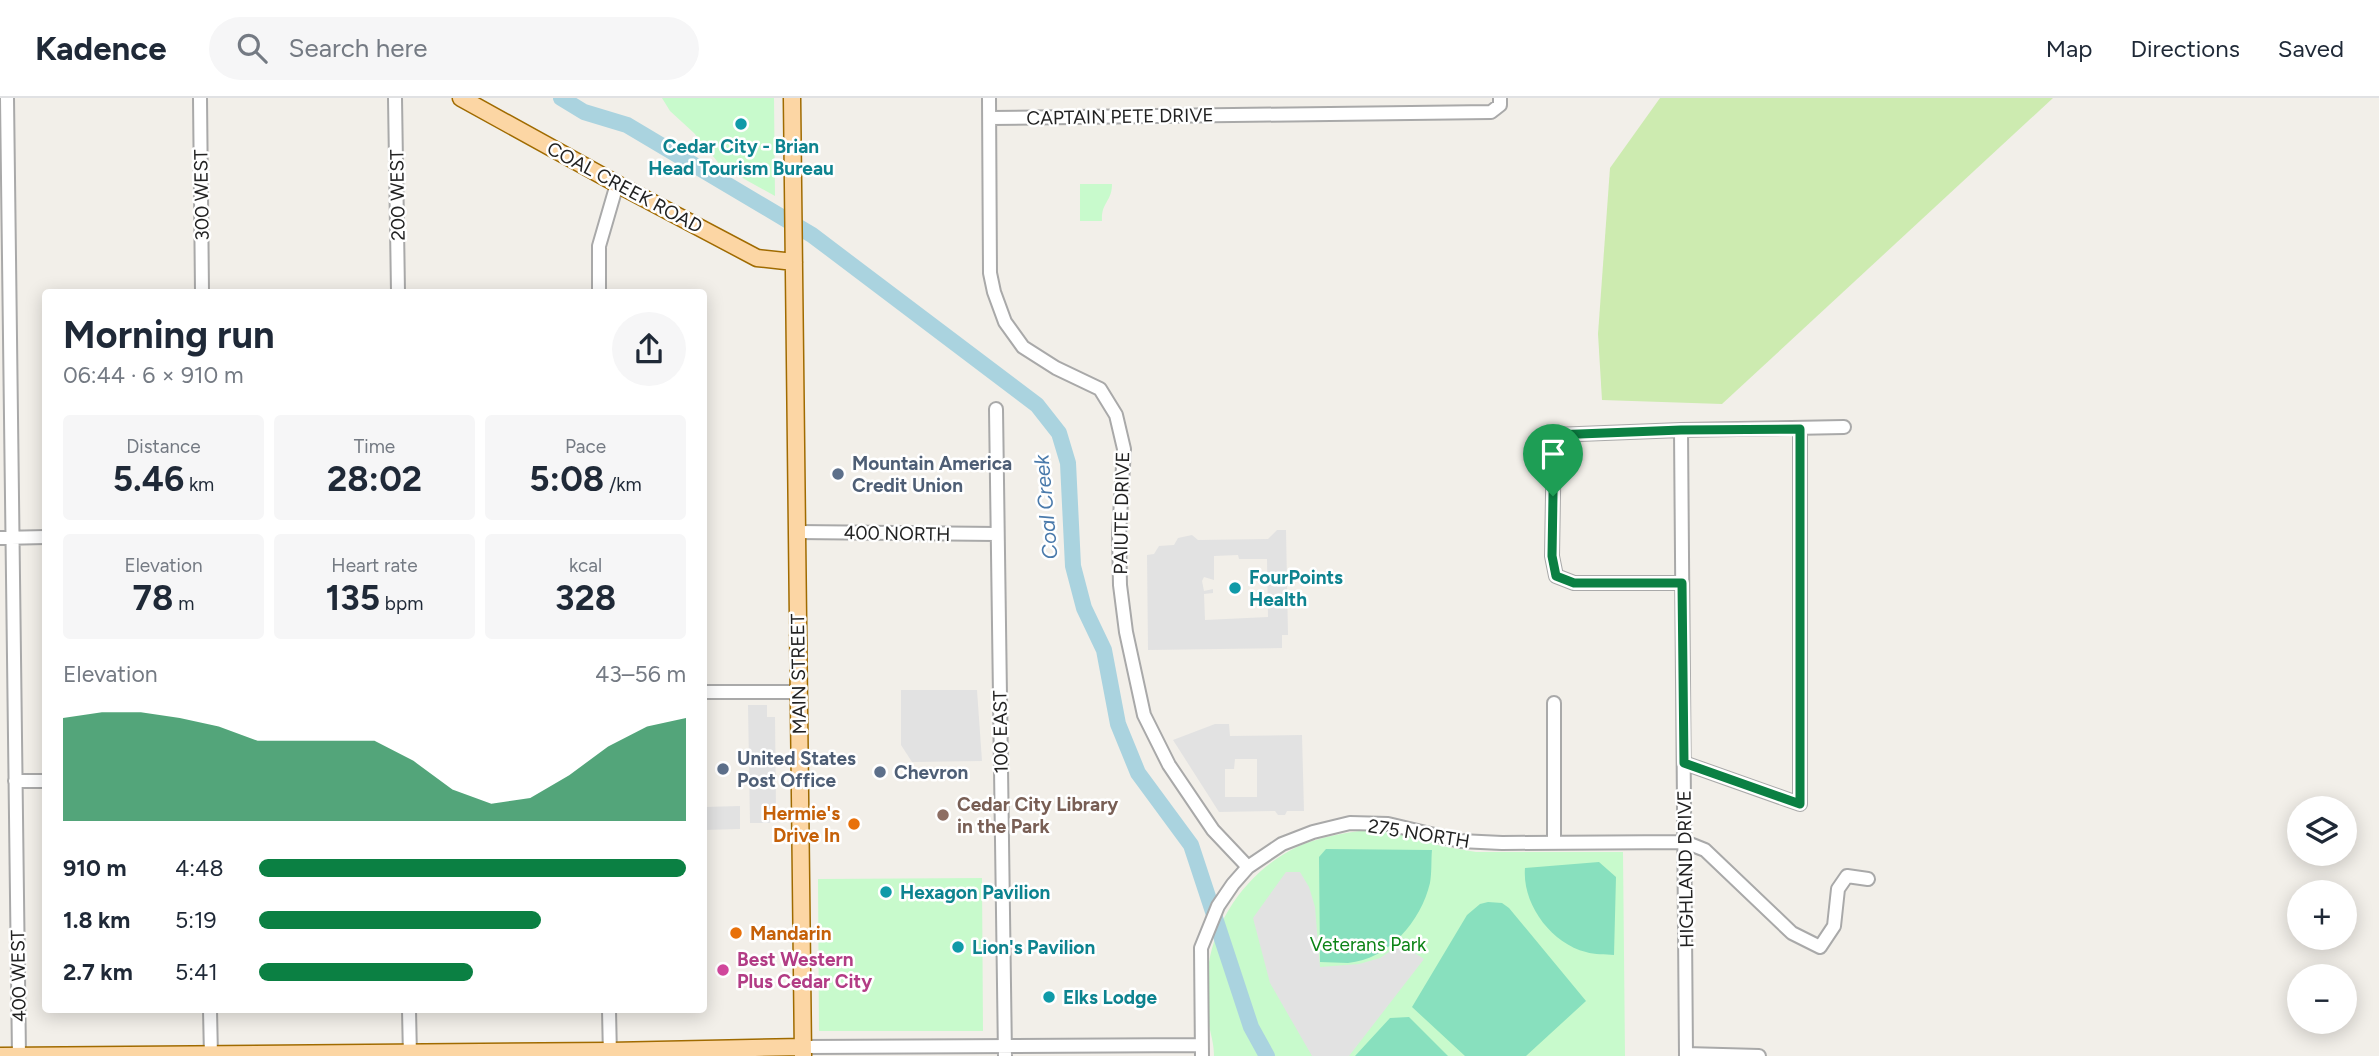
<!DOCTYPE html>
<html lang="en">
<head>
<meta charset="utf-8">
<style>
  :root { --surface:#fff; --page:#f6f6f7; --text:#1f2937; --muted:#747a83; --line:#e0e1e3; --accent:#0b8043 }
  body { margin:0; font-family:Figtree,sans-serif; background:var(--page); color:var(--text); height:100vh; display:flex; flex-direction:column; font-size:26px; white-space:nowrap }
  * { box-sizing:border-box; margin:0 }
  p { font-size:23px; color:var(--muted) }
  .icon { flex:none; width:38px; height:38px; fill:none; stroke:currentColor; stroke-width:2; stroke-linecap:round; stroke-linejoin:round }
  .map { position:relative; flex:1; overflow:hidden }
  .details { position:absolute; left:42px; top:191px; width:665px; height:724px; display:flex; flex-direction:column; background:var(--surface); border-radius:7px; box-shadow:0 4px 18px #0003 }
  .details>* { flex:none }
  .fabs { position:absolute; left:2287px; top:698px; display:grid; gap:14px }
  .fabs a { display:grid; place-items:center; width:70px; height:70px; border-radius:50%; background:var(--surface); box-shadow:0 4px 18px #0003; font-size:35px }
  .pin { position:absolute; display:grid; place-items:center; width:60px; height:60px; color:#fff; margin:-72px -30px; border-radius:50% 50% 50% 0; rotate:-45deg; box-shadow:0 0 7px #0007 }
  .pin .icon { rotate:45deg }
  .round { display:grid; place-items:center; flex:none; width:74px; height:74px; border-radius:37px; background:var(--page) }
  .headline { display:flex; align-items:center; justify-content:space-between; height:119px; padding:0 21px }
  h1 { font-size:38px; font-weight:700; line-height:52px }
  .figures { display:grid; grid-template-columns:repeat(3,1fr); gap:10px; height:119px; padding:7px 21px }
  .figures div { display:grid; align-content:center; border-radius:7px; background:var(--page); text-align:center }
  .figures b { font-size:35px; font-weight:700 }
  .figures small { font-size:19px; font-weight:400 }
  .figures p { font-size:19px }
  .chart { height:196px; padding:14px 21px }
  .chart p { display:flex; justify-content:space-between }
  .chart svg { width:100%; height:126px; margin-top:7px; fill:var(--accent); opacity:.7 }
  ul { padding:0 21px; list-style:none; font-size:23px }
  li { display:grid; grid-template-columns:112px 84px 1fr; align-items:center; height:52px }
  li i { height:18px; border-radius:9px; background:var(--accent) }
  header { display:flex; align-items:center; gap:42px; box-sizing:border-box; height:98px; padding:0 35px; background:var(--surface); border-bottom:2px solid var(--line) }
  header strong { font-size:33px }
  nav { display:flex; gap:38px; margin-inline-start:auto; font-size:24px }
  .search { width:490px; height:63px; background:var(--page); display:flex; align-items:center; gap:18px; box-sizing:border-box; padding:0 24px; border-radius:38px; color:var(--muted); font-size:26px }
  .map>svg:first-child { display:block }
  .grass { fill:#cdebb0 }
  .park { fill:#c8facc }
  .pitch { fill:#88e0be }
  .parking { fill:#e2e2e2; fill-rule:evenodd }
  .lines { fill:none; stroke-linecap:round; stroke-linejoin:round }
  .river { stroke:#aad3df; stroke-width:16 }
  .minor-casing { stroke:#a9a9a9; stroke-width:16 }
  .major-casing { stroke:#a06b00; stroke-width:19 }
  .minor { stroke:#fff; stroke-width:12 }
  .major { stroke:#fcd6a4; stroke-width:16 }
  .route-casing { stroke:#fff; stroke-width:14 }
  .route { stroke:#0b8043; stroke-width:9 }
  .culture-dot { fill:#0f9aa8; stroke:#fff; stroke-width:2.5 }
  .service-dot { fill:#5c6f8a; stroke:#fff; stroke-width:2.5 }
  .education-dot { fill:#8d6e63; stroke:#fff; stroke-width:2.5 }
  .food-dot { fill:#e8710a; stroke:#fff; stroke-width:2.5 }
  .hotel-dot { fill:#d1479c; stroke:#fff; stroke-width:2.5 }
  .labels { text-anchor:middle; stroke-width:5; stroke-linejoin:round; paint-order:stroke }
  .street-label { font-size:19px; fill:#222; stroke:#fff }
  .culture-label { font-size:19px; font-weight:bold; fill:#0d838f; stroke:#fff; text-anchor:start }
  .service-label { font-size:19px; font-weight:bold; fill:#4e5e75; stroke:#fff; text-anchor:start }
  .education-label { font-size:19px; font-weight:bold; fill:#785e54; stroke:#fff; text-anchor:start }
  .food-label { font-size:19px; font-weight:bold; fill:#c56008; stroke:#fff; text-anchor:end }
  .park-label { font-size:19px; fill:#0c8416; stroke:#fff }
  .hotel-label { font-size:19px; font-weight:bold; fill:#b23c85; stroke:#fff; text-anchor:start }
  .water-label { font-size:21px; font-style:italic; fill:#4a7aab; stroke:#fff }
</style>
</head>
<body>
<header>
<strong>Kadence</strong>
<div class="search"><svg class="icon" aria-label="search" viewBox="0 0 24 24"><circle cx="10" cy="10" r="6"/><path d="M15 15l6 6"/></svg>Search here</div>
<nav><a>Map</a><a>Directions</a><a>Saved</a></nav>
</header>
<div class="map">
<svg width="2379" height="958" viewBox="0 0 2379 958">
  <rect width="100%" height="100%" fill="#f2efe9"/>
  <path class="grass" d="M 1660,0 L 2053,0 L 1722,306 L 1602,302 L 1598,236 L 1610,70 Z"/>
  <path class="park" d="M 662,0 L 774,0 L 775,98 L 721,68 L 694,35 L 670,13 Z
    M 1080,86 L 1112,86 C 1112,104 1101,104 1102,123 L 1080,123 Z
    M 1366,732 L 1399,735 L 1441,748 L 1476,754 L 1623,754 L 1625,958 L 1214,958 C 1214,948 1212,941 1210,932 C 1207,914 1206,891 1208,873 C 1213,820 1251,770 1299,748 C 1320,739 1344,735 1366,732 Z
    M 982,780 L 983,933 L 819,933 L 818,781 Z"/>
  <path class="pitch" d="M 1326,751 L 1432,752 C 1431,762 1432,774 1430,785 C 1421,823 1389,861 1348,865 C 1339,865 1329,864 1320,864 L 1319,759 Z
    M 1599,764 L 1616,779 L 1614,857 C 1605,856 1595,857 1586,854 C 1551,845 1522,806 1525,770 Z
    M 1488,804 L 1502,805 L 1509,810 L 1586,903 L 1526,958 L 1465,958 L 1412,909 L 1467,817 L 1480,806 Z
    M 1409,919 L 1448,958 L 1355,958 L 1390,920 Z"/>
  <path class="parking" d="M 1277,432 L 1286,432 L 1288,537 L 1282,537 L 1282,550 L 1148,552 L 1147,457 L 1154,456 L 1159,448 L 1174,447 L 1178,440 L 1192,437 L 1198,442 L 1268,441 ZM 1238,457 L 1239,461 L 1267,461 L 1268,519 L 1205,522 L 1204,496 L 1213,495 L 1213,491 L 1204,493 L 1202,483 L 1204,479 L 1214,482 L 1214,458 Z
    M 901,592 L 977,592 L 982,663 L 912,664 L 901,647 Z
    M 748,607 L 767,607 L 767,619 L 775,619 L 776,712 L 769,712 L 770,725 L 750,725 Z
    M 1215,626 L 1229,626 L 1230,638 L 1302,637 L 1304,713 L 1287,713 L 1285,717 L 1278,717 L 1275,713 L 1219,714 L 1173,642 ZM 1235,661 L 1257,661 L 1257,699 L 1225,699 L 1225,671 L 1234,671 Z
    M 740,708 L 740,731 L 704,732 L 704,709 Z
    M 1286,774 L 1300,774 L 1309,789 L 1315,809 L 1320,869 L 1359,866 L 1380,860 L 1401,846 L 1424,861 L 1349,958 L 1312,958 L 1270,885 L 1253,820 Z"/>
  <g class="lines">
    <path class="river" d="M 561,0 L 584,14 L 627,27 L 812,137 L 1037,307 L 1059,335 L 1068,365 L 1073,468 L 1084,510 L 1104,552 L 1118,626 L 1138,675 L 1191,747 L 1251,929 L 1267,958"/>
    <g class="minor-casing">
      <path id="minor" d="M 7,0 L 19,958
        M 200,0 L 202,194
        M 395,0 L 398,194
        M 989,0 L 990,175 L 994,194 L 1005,224 L 1023,249 L 1056,270 L 1100,291 L 1116,317 L 1124,351 L 1119,437 L 1120,487 L 1126,534 L 1144,617 L 1169,667 L 1213,732 L 1248,769
        M 990,20 L 1491,14 L 1500,7 L 1500,0
        M 599,194 L 599,148 L 617,86
        M 996,311 L 1005,958
        M 1681,332 L 1686,958
        M 797,434 L 997,436
        M 0,440 L 46,439
        M 1682,485 L 1574,485 L 1556,478 L 1552,458 L 1554,337 L 1681,332 L 1844,329
        M 704,594 L 799,594
        M 1554,605 L 1554,745
        M 1684,665 L 1800,706 L 1800,331
        M 15,683 L 46,683
        M 210,912 L 211,958
        M 409,912 L 410,958
        M 609,912 L 610,958
        M 803,949 L 1201,947
        M 1686,956 L 1759,958
        M 1202,958 L 1201,850 L 1218,808 L 1233,786 L 1248,769 L 1282,746 L 1313,734 L 1350,725 L 1388,726 L 1460,743 L 1502,745 L 1685,744 L 1705,752 L 1792,835 L 1820,849 L 1834,828 L 1838,791 L 1847,778 L 1868,781"/>
    </g>
    <g class="major-casing">
      <path id="major" d="M 461,0 L 617,86 L 757,160 L 794,164
        M 792,0 L 803,958
        M 0,958 L 610,953 L 803,949"/>
    </g>
    <use href="#minor" class="minor"/>
    <use href="#major" class="major"/>
  </g>
  <g class="lines">
    <g class="route-casing">
      <path id="route" d="M 1800,331 L 1800,706 L 1684,665 L 1682,485 L 1574,485 L 1556,478 L 1552,458 L 1554,337 L 1681,332 Z"/>
    </g>
    <use href="#route" class="route"/>
  </g>
  <g class="culture-dot">
    <circle cx="741" cy="26" r="7"/>
    <circle cx="1235" cy="490" r="7"/>
    <circle cx="886" cy="794" r="7"/>
    <circle cx="958" cy="849" r="7"/>
    <circle cx="1049" cy="899" r="7"/>
  </g>
  <g class="service-dot">
    <circle cx="838" cy="376" r="7"/>
    <circle cx="723" cy="671" r="7"/>
    <circle cx="880" cy="674" r="7"/>
  </g>
  <circle class="education-dot" cx="943" cy="717" r="7"/>
  <g class="food-dot">
    <circle cx="854" cy="726" r="7"/>
    <circle cx="736" cy="835" r="7"/>
  </g>
  <circle class="hotel-dot" cx="723" cy="872" r="7"/>
  <g class="labels">
    <g class="street-label">
      <text transform="translate(1120 18) rotate(-1)" y="7">CAPTAIN PETE DRIVE</text>
      <text transform="translate(625 89) rotate(28)" y="7">COAL CREEK ROAD</text>
      <text transform="translate(201 97) rotate(-91)" y="7">300 WEST</text>
      <text transform="translate(397 97) rotate(-91)" y="7">200 WEST</text>
      <text transform="translate(1121 415) rotate(-89)" y="7">PAIUTE DRIVE</text>
      <text transform="translate(897 435) rotate(1)" y="7">400 NORTH</text>
      <text transform="translate(798 576) rotate(-91)" y="7">MAIN STREET</text>
      <text transform="translate(1000 634) rotate(-91)" y="7">100 EAST</text>
      <text transform="translate(1419 735) rotate(9)" y="7">275 NORTH</text>
      <text transform="translate(1685 771) rotate(-91)" y="7">HIGHLAND DRIVE</text>
      <text transform="translate(18 878) rotate(-91)" y="7">400 WEST</text>
    </g>
    <g class="culture-label">
      <text x="741" y="55" text-anchor="middle">Cedar City - Brian<tspan x="741" dy="22">Head Tourism Bureau</tspan></text>
      <text x="1249" y="486">FourPoints<tspan x="1249" dy="22">Health</tspan></text>
      <text x="900" y="801">Hexagon Pavilion</text>
      <text x="972" y="856">Lion's Pavilion</text>
      <text x="1063" y="906">Elks Lodge</text>
    </g>
    <g class="service-label">
      <text x="852" y="372">Mountain America<tspan x="852" dy="22">Credit Union</tspan></text>
      <text x="737" y="667">United States<tspan x="737" dy="22">Post Office</tspan></text>
      <text x="894" y="681">Chevron</text>
    </g>
    <g class="education-label">
      <text x="957" y="713">Cedar City Library<tspan x="957" dy="22">in the Park</tspan></text>
    </g>
    <g class="food-label">
      <text x="840" y="722">Hermie's<tspan x="840" dy="22">Drive In</tspan></text>
      <text x="750" y="842" text-anchor="start">Mandarin</text>
    </g>
    <g class="park-label">
      <text x="1368" y="853">Veterans Park</text>
    </g>
    <g class="hotel-label">
      <text x="737" y="868">Best Western<tspan x="737" dy="22">Plus Cedar City</tspan></text>
    </g>
    <g class="water-label">
      <text transform="translate(1046 409) rotate(-95)" y="7">Coal Creek</text>
    </g>
  </g>
</svg>
<div class="fabs">
<a><svg class="icon" aria-label="layers" viewBox="0 0 24 24"><path d="M12 4l9 5-9 5-9-5zM3 14l9 5 9-5"/></svg></a>
<a>+</a>
<a>−</a>
</div>
<div class="pin" style="left:1553px;top:398px;background:#1e9e55"><svg class="icon" aria-label="arrive" viewBox="0 0 24 24"><path d="M6 21V4h12l-3 4 3 4H6"/></svg></div>
<section class="details">
<div class="headline"><div><h1>Morning run</h1><p>06:44 · 6 × 910 m</p></div><a class="round"><svg class="icon" aria-label="share" viewBox="0 0 24 24"><path d="M12 15V3M7 8l5-5 5 5M5 13v7h14v-7"/></svg></a></div>
<div class="figures">
<div><p>Distance</p><b>5.46<small> km</small></b></div>
<div><p>Time</p><b>28:02</b></div>
<div><p>Pace</p><b>5:08<small> /km</small></b></div>
</div>
<div class="figures">
<div><p>Elevation</p><b>78<small> m</small></b></div>
<div><p>Heart rate</p><b>135<small> bpm</small></b></div>
<div><p>kcal</p><b>328</b></div>
</div>
<div class="chart"><p><span>Elevation</span>43–56 m</p>
<svg viewBox="0 0 160 44" preserveAspectRatio="none"><path d="M0 44V8L10 6L20 6L30 8L40 11L50 16L60 16L70 16L80 16L90 23L100 33L110 38L120 36L130 28L140 18L150 11L160 8V44z"/></svg>
</div>
<ul>
<li><b>910 m</b>4:48<i style="width:100%"></i></li>
<li><b>1.8 km</b>5:19<i style="width:66%"></i></li>
<li><b>2.7 km</b>5:41<i style="width:50%"></i></li>
</ul>
</section>
</div>
</body>
</html>
